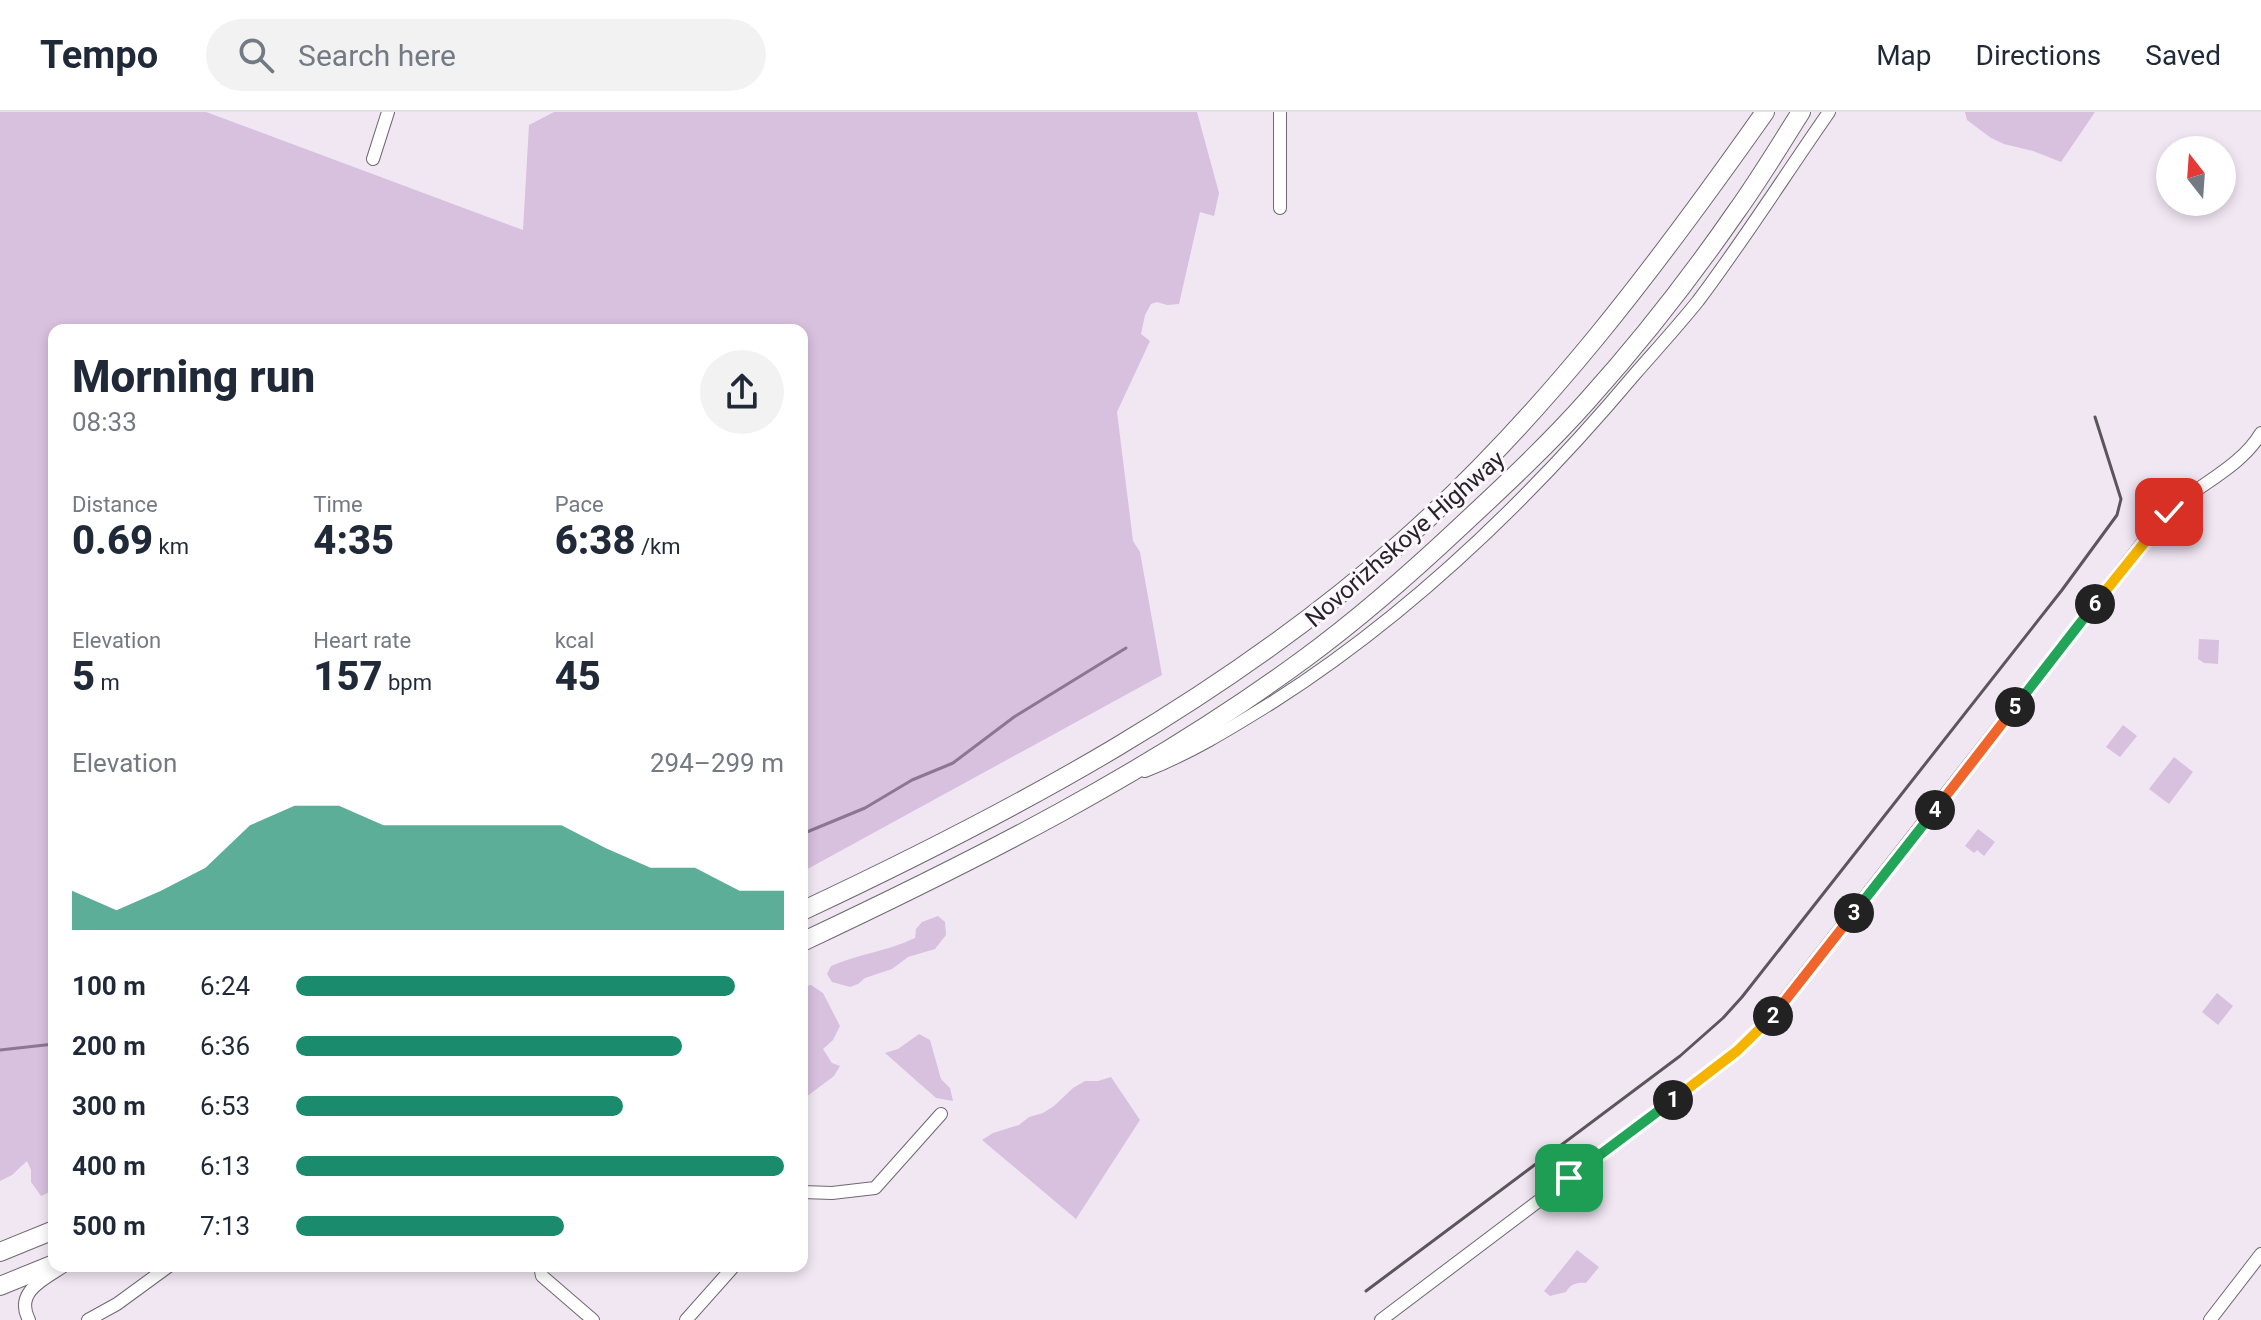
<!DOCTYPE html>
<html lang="en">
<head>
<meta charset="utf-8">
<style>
  :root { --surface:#fff; --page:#f2f2f3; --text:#1f2937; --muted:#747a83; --line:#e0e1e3; --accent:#1a8c6d }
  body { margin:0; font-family:Roboto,sans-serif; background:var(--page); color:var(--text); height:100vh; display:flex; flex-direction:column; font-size:30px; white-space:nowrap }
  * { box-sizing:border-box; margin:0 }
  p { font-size:26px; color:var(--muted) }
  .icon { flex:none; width:44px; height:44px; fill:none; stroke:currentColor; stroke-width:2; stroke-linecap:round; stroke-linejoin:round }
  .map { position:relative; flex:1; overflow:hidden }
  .side { position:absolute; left:48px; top:212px; width:760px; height:948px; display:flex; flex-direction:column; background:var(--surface); border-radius:16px; box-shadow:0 4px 12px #0003 }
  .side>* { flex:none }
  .needle { width:52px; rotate:343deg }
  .controls { position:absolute; left:2156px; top:24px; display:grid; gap:16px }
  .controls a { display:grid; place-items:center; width:80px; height:80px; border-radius:50%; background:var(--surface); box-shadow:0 4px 12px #0003; font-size:40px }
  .pin { position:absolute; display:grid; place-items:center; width:68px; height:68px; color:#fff; margin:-34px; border-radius:16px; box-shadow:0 4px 12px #0006 }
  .km { position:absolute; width:40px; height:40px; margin:-20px; border-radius:50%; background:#222; color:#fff; font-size:22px; line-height:40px; text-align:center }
  .round { display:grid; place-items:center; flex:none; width:84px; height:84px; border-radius:42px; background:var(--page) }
  .head { display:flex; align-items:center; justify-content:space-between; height:136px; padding:0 24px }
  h1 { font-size:44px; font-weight:800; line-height:60px }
  .metrics { display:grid; grid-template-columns:repeat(3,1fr); gap:12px; height:136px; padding:8px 24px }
  .metrics div { display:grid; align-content:center }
  .metrics b { font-size:40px; font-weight:800 }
  .metrics small { font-size:22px; font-weight:400 }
  .metrics p { font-size:22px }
  .chart { height:224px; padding:16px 24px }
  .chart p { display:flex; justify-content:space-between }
  .chart svg { width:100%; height:144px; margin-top:8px; fill:var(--accent); opacity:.7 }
  ul { padding:0 24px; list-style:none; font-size:26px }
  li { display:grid; grid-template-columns:128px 96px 1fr; align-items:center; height:60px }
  li i { height:20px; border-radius:10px; background:var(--accent) }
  header { display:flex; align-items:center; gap:48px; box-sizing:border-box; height:112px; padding:0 40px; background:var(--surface); border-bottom:2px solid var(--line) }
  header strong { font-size:38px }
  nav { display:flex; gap:44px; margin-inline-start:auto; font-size:28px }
  .search { width:560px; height:72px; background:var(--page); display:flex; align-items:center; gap:20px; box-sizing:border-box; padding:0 28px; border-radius:44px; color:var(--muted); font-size:30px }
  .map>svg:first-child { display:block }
  .green { fill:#d8c0df }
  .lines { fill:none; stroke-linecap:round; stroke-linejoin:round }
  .stream { stroke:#8c7692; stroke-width:3 }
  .minor-casing { stroke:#6f6771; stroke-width:14 }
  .highway-casing { stroke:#6f6771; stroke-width:20 }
  .minor { stroke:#fff; stroke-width:12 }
  .highway { stroke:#fff; stroke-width:18 }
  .rail { stroke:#5b565c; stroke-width:3 }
  .split-1-casing { stroke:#fff; stroke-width:16 }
  .split-2-casing { stroke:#fff; stroke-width:16 }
  .split-3-casing { stroke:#fff; stroke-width:16 }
  .split-4-casing { stroke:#fff; stroke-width:16 }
  .split-5-casing { stroke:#fff; stroke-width:16 }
  .split-6-casing { stroke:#fff; stroke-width:16 }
  .split-7-casing { stroke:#fff; stroke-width:16 }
  .split-1 { stroke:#22a559; stroke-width:10 }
  .split-2 { stroke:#f5b400; stroke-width:10 }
  .split-3 { stroke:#f0652b; stroke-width:10 }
  .split-4 { stroke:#22a559; stroke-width:10 }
  .split-5 { stroke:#f0652b; stroke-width:10 }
  .split-6 { stroke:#22a559; stroke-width:10 }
  .split-7 { stroke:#f5b400; stroke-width:10 }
  .labels { text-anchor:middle; stroke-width:6; stroke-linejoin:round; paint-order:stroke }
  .street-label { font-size:24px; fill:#272328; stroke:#fcf6fd }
</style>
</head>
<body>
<header>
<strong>Tempo</strong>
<div class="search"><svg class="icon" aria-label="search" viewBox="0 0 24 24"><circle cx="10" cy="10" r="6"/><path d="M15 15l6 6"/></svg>Search here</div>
<nav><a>Map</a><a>Directions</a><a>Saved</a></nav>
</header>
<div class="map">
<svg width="2261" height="1208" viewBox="0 0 2261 1208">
  <rect width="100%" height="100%" fill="#f1e7f3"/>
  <path class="green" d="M 0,0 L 206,0 L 523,118 L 529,13 L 554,0 L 1197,0 L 1219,81 L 1214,104 L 1200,100 L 1179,192 L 1167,193 L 1157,190 L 1151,192 L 1145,203 L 1141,222 L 1150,229 L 1117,300 L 1133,429 L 1140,440 L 1162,563 L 802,760 L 802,218 L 54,218 L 54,1078 L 41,1084 L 31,1070 L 31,1058 L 27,1049 L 12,1063 L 0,1069 Z
    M 1965,0 L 2095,0 L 2061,50 L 2033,39 L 2004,32 L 1991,26 L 1967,8 Z
    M 2199,527 L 2219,528 L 2218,552 L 2204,551 L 2198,547 Z
    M 2123,613 L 2137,624 L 2120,645 L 2106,635 Z
    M 2174,645 L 2193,660 L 2169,692 L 2149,677 Z
    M 1978,717 L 1995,730 L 1984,744 L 1977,738 L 1974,741 L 1965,734 Z
    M 938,804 L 945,810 L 946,823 L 935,837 L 908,845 L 892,857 L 865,866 L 858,872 L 850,875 L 832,870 L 827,862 L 831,854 C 858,842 888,839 915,826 L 916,817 L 922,810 Z
    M 811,873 L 823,881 L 840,914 L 833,928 L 823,937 L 832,951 L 840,954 L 834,964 L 802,988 L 802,875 Z
    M 2217,881 L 2233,894 L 2218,913 L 2202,900 Z
    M 919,922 L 930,928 L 941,967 L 950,976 L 953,989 L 936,986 L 885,941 L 898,937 Z
    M 1111,965 L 1140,1008 L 1076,1107 L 982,1028 L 993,1021 L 1019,1013 L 1029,1005 L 1043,1001 L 1054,994 L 1073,976 L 1085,969 L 1098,969 Z
    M 1577,1138 L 1599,1155 L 1586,1171 C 1578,1170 1570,1172 1566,1180 L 1550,1184 L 1544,1179 Z"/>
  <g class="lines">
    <path class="stream" d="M 802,722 L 865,696 L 912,668 L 953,651 L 1014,605 L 1126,536
      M 0,938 L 54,932"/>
    <g class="minor-casing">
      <path id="minor" d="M 373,47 L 388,0
        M 1280,96 L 1280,0
        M 1145,659 C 1191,641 1231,616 1273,590 C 1411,502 1530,387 1635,262 C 1656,238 1678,214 1698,189 C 1744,128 1785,63 1829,0
        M 802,1080 L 832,1081 L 875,1076 L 941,1002
        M 540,1154 L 542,1164 L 593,1208
        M 29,1208 C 14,1180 44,1167 64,1154
        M 88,1208 L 117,1192 L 169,1154
        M 686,1208 L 734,1154
        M 1381,1208 L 1737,939 L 1764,914 L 2151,420 C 2161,409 2171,398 2183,388 C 2210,367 2243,351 2261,321
        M 2210,1208 L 2261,1142"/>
    </g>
    <g class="highway-casing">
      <path id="highway" d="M 802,799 C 1015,699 1226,586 1403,429 C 1544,304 1657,153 1765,0
        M 802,830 C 976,748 1149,661 1304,547 C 1360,506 1411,461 1461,414 C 1505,373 1549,332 1588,288 C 1641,229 1691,165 1736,100 C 1759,68 1780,33 1801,0
        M 0,1140 L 54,1118
        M 0,1174 L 54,1152"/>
    </g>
    <use href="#minor" class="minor"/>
    <use href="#highway" class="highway"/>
    <path class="rail" d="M 1366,1179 L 1680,944 L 1723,906 L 1742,885 L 2062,478 L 2117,403 L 2121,387 L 2095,305"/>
  </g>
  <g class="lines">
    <g class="split-1-casing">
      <path id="split-1" d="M 1569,1066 L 1673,988"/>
    </g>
    <g class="split-2-casing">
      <path id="split-2" d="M 1673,988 L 1737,939 L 1773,904"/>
    </g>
    <g class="split-3-casing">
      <path id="split-3" d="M 1773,904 L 1854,801"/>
    </g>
    <g class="split-4-casing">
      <path id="split-4" d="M 1854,801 L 1935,698"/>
    </g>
    <g class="split-5-casing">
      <path id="split-5" d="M 1935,698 L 2015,595"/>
    </g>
    <g class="split-6-casing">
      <path id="split-6" d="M 2015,595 L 2095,492"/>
    </g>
    <g class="split-7-casing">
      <path id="split-7" d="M 2095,492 L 2169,400"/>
    </g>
    <use href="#split-1" class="split-1"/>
    <use href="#split-2" class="split-2"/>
    <use href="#split-3" class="split-3"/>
    <use href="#split-4" class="split-4"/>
    <use href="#split-5" class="split-5"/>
    <use href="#split-6" class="split-6"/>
    <use href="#split-7" class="split-7"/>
  </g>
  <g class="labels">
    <g class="street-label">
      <text transform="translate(1405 427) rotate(-41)" y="8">Novorizhskoye Highway</text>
    </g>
  </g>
</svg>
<div class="controls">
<a><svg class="needle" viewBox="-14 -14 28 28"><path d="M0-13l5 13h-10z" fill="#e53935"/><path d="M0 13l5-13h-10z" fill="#747a83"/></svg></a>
</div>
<div class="pin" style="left:1569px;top:1066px;background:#1e9e55"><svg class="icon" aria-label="arrive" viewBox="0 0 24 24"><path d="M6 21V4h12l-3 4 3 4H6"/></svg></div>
<div class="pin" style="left:2169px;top:400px;background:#d93025"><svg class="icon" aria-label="check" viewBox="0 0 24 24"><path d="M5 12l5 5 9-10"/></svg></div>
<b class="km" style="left:1673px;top:988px">1</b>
<b class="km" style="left:1773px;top:904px">2</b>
<b class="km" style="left:1854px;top:801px">3</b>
<b class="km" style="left:1935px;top:698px">4</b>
<b class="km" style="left:2015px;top:595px">5</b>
<b class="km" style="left:2095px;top:492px">6</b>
<section class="side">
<div class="head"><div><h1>Morning run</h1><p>08:33</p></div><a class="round"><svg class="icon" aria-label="share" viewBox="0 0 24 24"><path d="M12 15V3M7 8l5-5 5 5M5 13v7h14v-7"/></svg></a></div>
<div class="metrics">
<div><p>Distance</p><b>0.69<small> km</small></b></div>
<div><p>Time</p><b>4:35</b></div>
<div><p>Pace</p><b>6:38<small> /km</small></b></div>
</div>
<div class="metrics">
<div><p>Elevation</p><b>5<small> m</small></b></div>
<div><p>Heart rate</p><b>157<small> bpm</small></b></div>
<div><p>kcal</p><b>45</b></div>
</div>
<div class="chart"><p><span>Elevation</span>294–299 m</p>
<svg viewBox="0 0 160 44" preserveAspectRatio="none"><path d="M0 44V32L10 38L20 32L30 25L40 12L50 6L60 6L70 12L80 12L90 12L100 12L110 12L120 19L130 25L140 25L150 32L160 32V44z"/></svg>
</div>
<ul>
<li><b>100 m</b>6:24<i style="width:90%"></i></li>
<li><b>200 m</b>6:36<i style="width:79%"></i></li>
<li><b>300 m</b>6:53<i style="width:67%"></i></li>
<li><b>400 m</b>6:13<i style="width:100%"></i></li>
<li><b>500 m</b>7:13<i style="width:55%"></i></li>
</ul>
</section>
</div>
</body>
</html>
